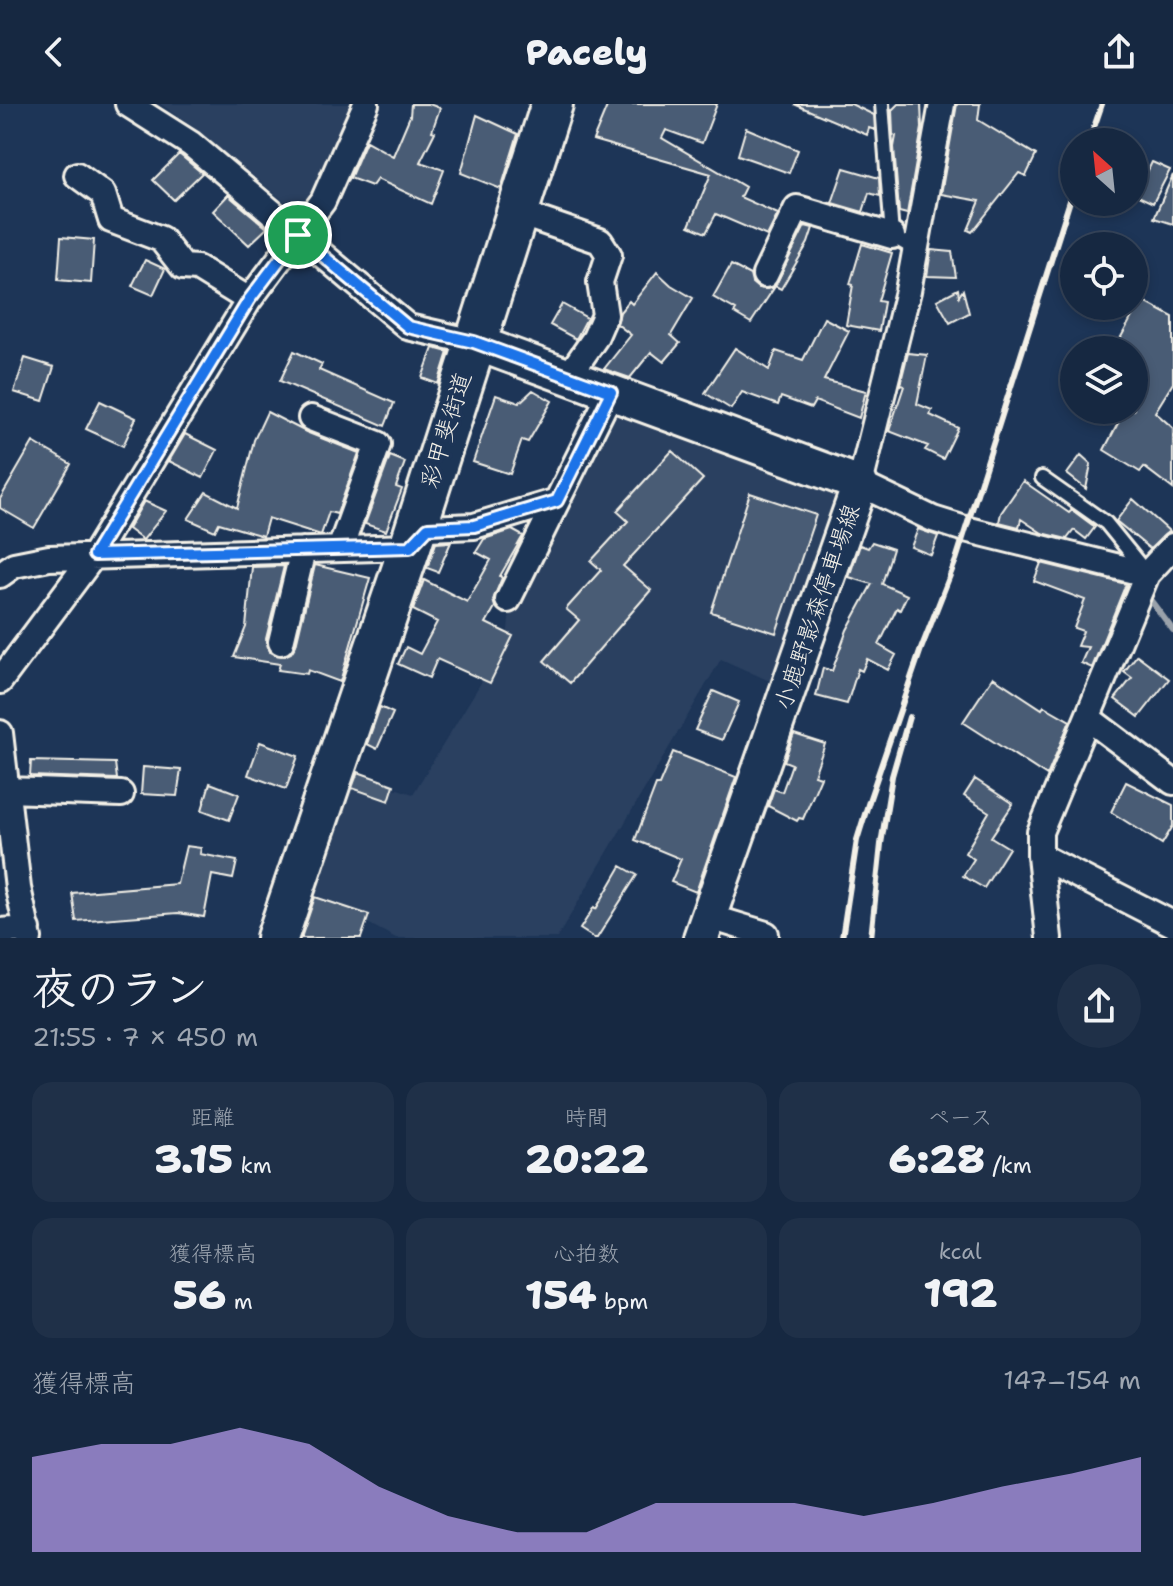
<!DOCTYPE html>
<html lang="ja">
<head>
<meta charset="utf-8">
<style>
  :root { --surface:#162841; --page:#1f3048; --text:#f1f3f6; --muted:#9ea6b1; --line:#35445a; --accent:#bca0f2 }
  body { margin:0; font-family:"Shantell Sans","Klee One",sans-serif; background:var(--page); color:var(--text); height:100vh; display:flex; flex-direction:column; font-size:30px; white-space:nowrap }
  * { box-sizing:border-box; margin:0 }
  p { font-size:26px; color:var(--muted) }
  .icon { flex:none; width:44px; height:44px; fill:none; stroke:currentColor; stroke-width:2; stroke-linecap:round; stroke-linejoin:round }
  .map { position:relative; height:834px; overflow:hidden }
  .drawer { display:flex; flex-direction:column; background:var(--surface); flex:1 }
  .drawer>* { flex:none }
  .needle { width:52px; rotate:333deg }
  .tools { position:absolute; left:1060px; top:24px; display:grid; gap:16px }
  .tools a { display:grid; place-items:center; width:88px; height:88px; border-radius:50%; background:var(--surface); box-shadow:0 4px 12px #0003,0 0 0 2px var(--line); font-size:40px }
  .pin { position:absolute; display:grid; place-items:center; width:68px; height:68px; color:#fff; margin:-34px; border:4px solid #fff; border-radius:50%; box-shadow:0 2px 8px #0007 }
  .round { display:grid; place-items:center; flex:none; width:84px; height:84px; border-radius:42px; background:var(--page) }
  .headline { display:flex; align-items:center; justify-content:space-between; height:136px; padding:0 32px }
  h1 { font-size:44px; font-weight:800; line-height:60px }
  .stats { display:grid; grid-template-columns:repeat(3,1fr); gap:12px; height:136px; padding:8px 32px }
  .stats div { display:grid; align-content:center; border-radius:20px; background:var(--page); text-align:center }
  .stats b { font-size:40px; font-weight:800 }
  .stats small { font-size:22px; font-weight:400 }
  .stats p { font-size:22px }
  .chart { height:224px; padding:16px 32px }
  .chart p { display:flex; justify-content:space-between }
  .chart svg { width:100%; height:144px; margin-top:8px; fill:var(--accent); opacity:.7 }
  header { display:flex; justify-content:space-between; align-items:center; height:104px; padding:0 32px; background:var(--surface); font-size:36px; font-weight:800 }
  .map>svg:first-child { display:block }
  .built { fill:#2a4060 }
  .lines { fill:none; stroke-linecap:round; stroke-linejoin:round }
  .stream { stroke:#9aa2ab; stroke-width:6 }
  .building { fill:#485b74; stroke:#f4f1e8; stroke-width:2 }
  .service-casing { stroke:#f4f1e8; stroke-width:18 }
  .minor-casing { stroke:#f4f1e8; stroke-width:30 }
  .secondary-casing { stroke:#f4f1e8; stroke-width:40 }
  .trunk-casing { stroke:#f4f1e8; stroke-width:46 }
  .service { stroke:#1d3557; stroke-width:12 }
  .minor { stroke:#1d3557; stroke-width:24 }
  .secondary { stroke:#1d3557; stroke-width:34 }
  .trunk { stroke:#1d3557; stroke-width:40 }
  .rail { stroke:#f4f1e8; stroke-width:6 }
  .route-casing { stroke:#fff; stroke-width:16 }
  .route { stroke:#1a73e8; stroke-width:10 }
  .labels { text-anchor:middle; stroke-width:7; stroke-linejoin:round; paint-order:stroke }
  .street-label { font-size:24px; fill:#f4f1e8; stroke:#1d3557 }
</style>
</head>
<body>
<header><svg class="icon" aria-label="back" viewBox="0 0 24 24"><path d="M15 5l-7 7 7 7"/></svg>Pacely<svg class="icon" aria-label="share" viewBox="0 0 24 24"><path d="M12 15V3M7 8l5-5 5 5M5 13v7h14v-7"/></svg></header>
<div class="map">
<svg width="1173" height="834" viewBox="0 0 1173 834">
  <rect width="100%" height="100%" fill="#1d3557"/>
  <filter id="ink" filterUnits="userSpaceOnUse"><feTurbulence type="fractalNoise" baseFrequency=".0125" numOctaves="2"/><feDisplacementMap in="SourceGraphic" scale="16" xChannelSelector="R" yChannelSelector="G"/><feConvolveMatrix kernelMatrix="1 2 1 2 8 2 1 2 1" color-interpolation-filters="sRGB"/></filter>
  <g filter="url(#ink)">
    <path class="built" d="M 160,0 L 359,0 L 307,107 L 296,107 L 190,20 Z
      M 610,302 L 830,378 L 842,399 L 772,578 L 721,555 L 557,834 L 396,834 L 311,789 L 351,670 L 413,690 L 507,536 L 511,495 Z"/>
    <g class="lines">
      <path class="stream" d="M 1152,498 L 1173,526"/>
    </g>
    <path class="building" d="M 411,0 L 429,0 L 440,4 L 432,27 L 435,28 L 420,58 L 444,66 L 431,100 L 377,75 L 372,82 L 350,74 L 366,37 L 393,52 L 410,12 Z
      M 608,0 L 717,0 L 702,39 L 666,26 L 662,34 L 745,83 L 740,93 L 778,110 L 767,132 L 716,110 L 706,129 L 689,122 L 711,70 L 593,36 Z
      M 794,0 L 851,0 L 874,11 L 875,26 L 869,24 L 867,31 Z
      M 898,0 L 921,0 L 922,24 L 907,110 L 899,108 L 894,43 L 896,32 L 893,31 L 892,6 Z
      M 957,0 L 980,0 L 978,16 L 1036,51 L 1026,72 L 1019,69 L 972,128 L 968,126 L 980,97 L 941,90 Z
      M 477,11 L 518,30 L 501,85 L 461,69 Z
      M 746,24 L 798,46 L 789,69 L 738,51 Z
      M 179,50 L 202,69 L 174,96 L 153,76 Z
      M 1152,58 L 1170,66 L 1153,99 L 1136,91 Z
      M 844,64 L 879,74 L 880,92 L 869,89 L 863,108 L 832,99 Z
      M 1173,71 L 1173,120 L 1154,114 Z
      M 228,91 L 267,124 L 249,141 L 213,107 Z
      M 805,122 L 813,124 L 808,139 L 781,185 L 775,182 Z
      M 61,133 L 94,136 L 91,179 L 58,176 Z
      M 862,140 L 892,149 L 878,197 L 884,198 L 879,227 L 846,221 L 853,181 L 850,180 Z
      M 931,146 L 952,148 L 956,173 L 927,172 Z
      M 145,156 L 165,165 L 153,191 L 132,182 Z
      M 731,161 L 750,171 L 752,179 L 758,184 L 774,184 L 751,219 L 734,209 L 736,206 L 713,193 Z
      M 657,168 L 671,181 L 693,194 L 671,231 L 680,239 L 664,258 L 651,248 L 630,274 L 604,265 L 631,231 L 617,220 L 620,208 L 629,197 L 632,200 Z
      M 958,185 L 959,192 L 963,186 L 969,209 L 950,219 L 937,196 Z
      M 1141,196 L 1173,213 L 1173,279 L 1155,308 L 1173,324 L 1173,385 L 1144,363 L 1140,368 L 1104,346 L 1125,306 L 1134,306 L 1134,246 L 1114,246 Z
      M 562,200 L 587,214 L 576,235 L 550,221 Z
      M 824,214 L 849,227 L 824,276 L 866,287 L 859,314 L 815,297 L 811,304 L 781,293 L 778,301 L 742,288 L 731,305 L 705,289 L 735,244 L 769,266 L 776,247 L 803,256 Z
      M 433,244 L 448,248 L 438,280 L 422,274 Z
      M 294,247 L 322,260 L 319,266 L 394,299 L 385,322 L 280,277 Z
      M 908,249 L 927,251 L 917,300 L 932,306 L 930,311 L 958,324 L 943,355 L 925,346 L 928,342 L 889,327 L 904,282 L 900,281 Z
      M 25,254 L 54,263 L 43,297 L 14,288 Z
      M 533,286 L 552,297 L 528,338 L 522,336 L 510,370 L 473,358 L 496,291 L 519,299 Z
      M 100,297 L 136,314 L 123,342 L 86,325 Z
      M 267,308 L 306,328 L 359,349 L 337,410 L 329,408 L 321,431 L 268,414 L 263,432 L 219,419 L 215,427 L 188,415 L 206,388 L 237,404 L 254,336 Z
      M 185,330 L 217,346 L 203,374 L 169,357 Z
      M 33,338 L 71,360 L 34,424 L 0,404 L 0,395 Z
      M 672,347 L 703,375 L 623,462 L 651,486 L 570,579 L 544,557 L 579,516 L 566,505 L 601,466 L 591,457 L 628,417 L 617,407 Z
      M 1081,351 L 1091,360 L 1086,385 L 1067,370 Z
      M 390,352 L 405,358 L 396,383 L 402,385 L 386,427 L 365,420 Z
      M 1023,377 L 1069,409 L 1072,406 L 1095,423 L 1086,435 L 1074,426 L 1067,435 L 1042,429 L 1021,415 L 1019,423 L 999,418 L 1001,409 Z
      M 750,389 L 816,411 L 776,529 L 711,508 Z
      M 1133,395 L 1169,427 L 1150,445 L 1116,417 Z
      M 144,397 L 166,407 L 143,436 L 128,425 Z
      M 918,425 L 938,432 L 931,451 L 911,443 Z
      M 512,426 L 523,432 L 500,472 L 502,474 L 493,496 L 495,503 L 486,519 L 513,532 L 490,579 L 437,555 L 429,574 L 398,560 L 406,543 L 420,550 L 437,518 L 413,506 L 424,476 L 467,498 L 491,456 L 476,448 L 484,435 Z
      M 451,438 L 438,468 L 427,464 L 436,439 Z
      M 872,438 L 893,445 L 882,480 L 907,491 L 900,506 L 897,504 L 879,541 L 896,551 L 888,566 L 867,555 L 862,567 L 858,565 L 847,600 L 816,592 L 823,564 L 832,567 L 847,526 L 872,480 L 849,473 L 860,441 L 868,444 Z
      M 1041,459 L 1126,480 L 1092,564 L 1081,559 L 1088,543 L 1077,542 L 1083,527 L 1074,524 L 1085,496 L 1034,477 Z
      M 315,461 L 370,474 L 340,578 L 308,566 L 307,570 L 278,566 L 280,560 L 234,553 L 246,523 L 252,463 L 284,462 L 266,535 L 270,548 L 284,552 L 291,549 L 296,541 Z
      M 1137,551 L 1169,575 L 1139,613 L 1115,595 L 1132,574 L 1124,568 Z
      M 993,573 L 1042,605 L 1044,602 L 1070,617 L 1047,672 L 963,618 Z
      M 713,587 L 739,598 L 722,636 L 695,626 Z
      M 380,603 L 393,609 L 377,645 L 367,640 Z
      M 794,630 L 825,640 L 814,671 L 821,673 L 803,715 L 799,714 L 797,717 L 768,702 L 774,685 L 782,688 L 792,660 L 784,657 Z
      M 260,638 L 298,652 L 286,685 L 248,671 Z
      M 673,648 L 736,673 L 696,788 L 671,778 L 681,755 L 635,736 L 656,681 L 659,681 Z
      M 31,657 L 115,659 L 117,675 L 30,672 Z
      M 143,663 L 181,666 L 177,692 L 141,690 Z
      M 358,668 L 394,681 L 389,697 L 352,684 Z
      M 975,675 L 1013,700 L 991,733 L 1009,744 L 984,784 L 963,772 L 974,755 L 965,749 L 989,708 L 964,692 Z
      M 1126,678 L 1173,701 L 1173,722 L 1162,740 L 1111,708 Z
      M 210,679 L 239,690 L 229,716 L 202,706 Z
      M 186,742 L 201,744 L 200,750 L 237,757 L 233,775 L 212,771 L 204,813 L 178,809 L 76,817 L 72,789 L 177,780 Z
      M 621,762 L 637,771 L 597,834 L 594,834 L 580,825 L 594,803 L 596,805 Z
      M 315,793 L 369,811 L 361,834 L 301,834 Z"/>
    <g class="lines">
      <g class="service-casing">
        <path id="service" d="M 882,0 L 892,132 L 916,146
          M 1042,374 L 1106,419 L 1145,467"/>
      </g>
      <g class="minor-casing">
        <path id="minor" d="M 128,0 L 191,40 L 408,223 L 474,238
          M 942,0 L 908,187 L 860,380 L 933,415 L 965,425 L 1147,470
          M 77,71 L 103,90 L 111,116 L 161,135 L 183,163 L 197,164 L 249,196
          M 516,108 L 600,137 L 609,151 L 600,178 L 605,211 L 595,234 L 568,273
          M 765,171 L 797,104 L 892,132
          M 311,314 L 378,340 L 340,445
          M 0,471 L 14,461 L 49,454 L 410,443 L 428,424 L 474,422 L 557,397
          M 508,496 L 611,288
          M 281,538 L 303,446
          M 0,577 L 94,451 L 249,196 L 323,97 L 366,0
          M 1088,614 L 1173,678
          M 0,629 L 18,784 L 29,834
          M 7,686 L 121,690
          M 1040,752 L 1173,820
          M 710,813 L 766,830
          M 0,827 L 28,825
          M 1049,834 L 1040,752 L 1040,728 L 1147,470 L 1173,442"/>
      </g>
      <g class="secondary-casing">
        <path id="secondary" d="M 474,238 L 860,380 L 701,834"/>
      </g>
      <g class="trunk-casing">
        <path id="trunk" d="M 277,834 L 410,443 L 552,0"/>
      </g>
      <use href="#service" class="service"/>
      <use href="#minor" class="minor"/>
      <use href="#secondary" class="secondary"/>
      <use href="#trunk" class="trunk"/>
      <path class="rail" d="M 1089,38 L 1102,0
        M 842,834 L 857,736 L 870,694 L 921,545 L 956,456 L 1074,84
        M 871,834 L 881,740 L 892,672 L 909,613"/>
    </g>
  </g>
  <g class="lines" filter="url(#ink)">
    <g class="route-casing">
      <path id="route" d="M 298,131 L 408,223 L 474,238 L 611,288 L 557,397 L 474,422 L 428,424 L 410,443 L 94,451 L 249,196 Z"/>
    </g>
    <use href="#route" class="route"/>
  </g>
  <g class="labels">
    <g class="street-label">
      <text transform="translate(446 326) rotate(-73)" y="8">彩甲斐街道</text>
      <text transform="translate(817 503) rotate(-71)" y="8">小鹿野影森停車場線</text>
    </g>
  </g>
</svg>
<div class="tools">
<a><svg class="needle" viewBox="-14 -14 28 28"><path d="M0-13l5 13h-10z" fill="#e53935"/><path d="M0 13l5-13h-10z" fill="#9ea6b1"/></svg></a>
<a><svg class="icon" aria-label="locate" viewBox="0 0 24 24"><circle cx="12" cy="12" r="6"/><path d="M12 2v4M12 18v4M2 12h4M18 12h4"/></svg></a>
<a><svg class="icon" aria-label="layers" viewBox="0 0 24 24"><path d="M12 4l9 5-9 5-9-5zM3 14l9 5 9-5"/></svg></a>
</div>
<div class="pin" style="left:298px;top:131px;background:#1e9e55"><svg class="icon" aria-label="arrive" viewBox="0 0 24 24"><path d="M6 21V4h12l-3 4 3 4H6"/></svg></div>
</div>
<section class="drawer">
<div class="headline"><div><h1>夜のラン</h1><p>21:55 · 7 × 450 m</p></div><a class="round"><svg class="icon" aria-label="share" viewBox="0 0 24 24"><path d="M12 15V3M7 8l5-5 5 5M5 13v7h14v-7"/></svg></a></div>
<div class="stats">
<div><p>距離</p><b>3.15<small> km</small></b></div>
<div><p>時間</p><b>20:22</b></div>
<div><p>ペース</p><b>6:28<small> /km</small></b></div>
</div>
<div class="stats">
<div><p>獲得標高</p><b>56<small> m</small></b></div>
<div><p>心拍数</p><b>154<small> bpm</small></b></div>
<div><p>kcal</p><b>192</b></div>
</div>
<div class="chart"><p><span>獲得標高</span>147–154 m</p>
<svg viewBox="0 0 160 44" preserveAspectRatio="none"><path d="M0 44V15L10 11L20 11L30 6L40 11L50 24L60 33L70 38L80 38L90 29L100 29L110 29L120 33L130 29L140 24L150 20L160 15V44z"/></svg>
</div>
</section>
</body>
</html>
